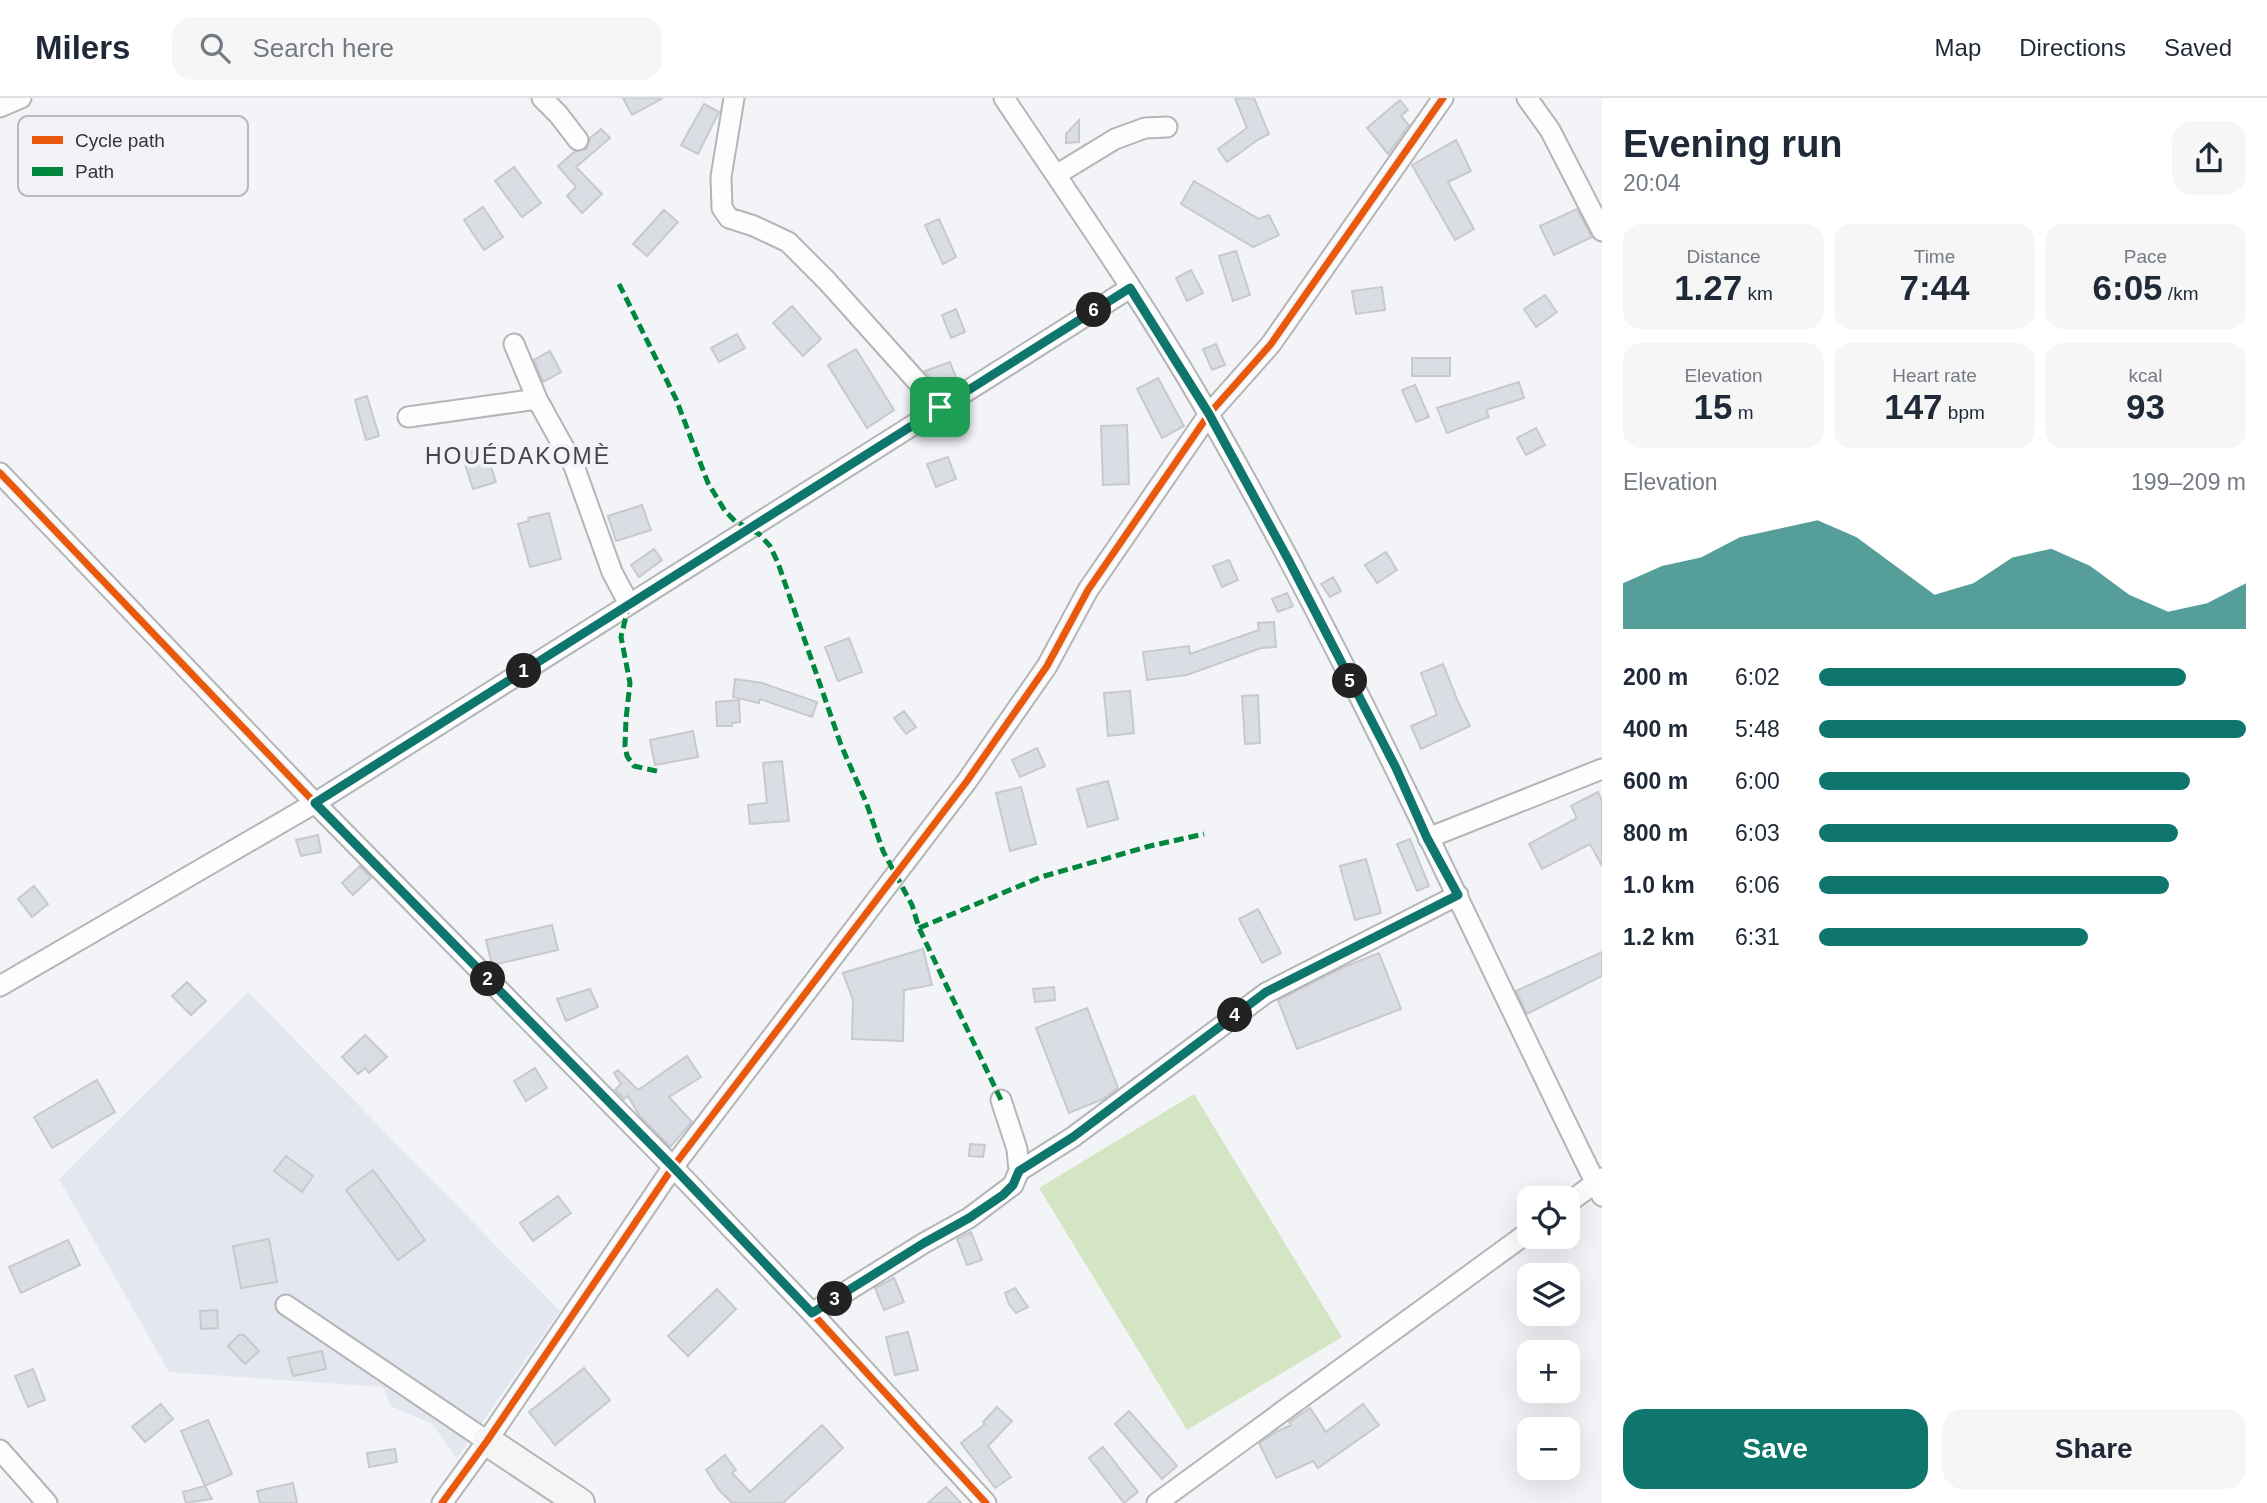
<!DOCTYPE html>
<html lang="en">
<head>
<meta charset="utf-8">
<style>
  :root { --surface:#fff; --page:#f6f6f7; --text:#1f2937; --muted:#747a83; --line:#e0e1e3; --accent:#0f766e }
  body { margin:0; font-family:Arial,sans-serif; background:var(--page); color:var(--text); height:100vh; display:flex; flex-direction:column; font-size:26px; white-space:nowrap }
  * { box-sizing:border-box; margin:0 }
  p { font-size:23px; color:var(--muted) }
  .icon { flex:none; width:38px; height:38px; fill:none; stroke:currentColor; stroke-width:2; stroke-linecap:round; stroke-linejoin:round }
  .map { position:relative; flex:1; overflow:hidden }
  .sheet { display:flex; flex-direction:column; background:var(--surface); width:665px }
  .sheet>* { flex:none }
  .fabs { position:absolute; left:1517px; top:1088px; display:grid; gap:14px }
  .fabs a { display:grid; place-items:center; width:63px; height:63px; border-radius:14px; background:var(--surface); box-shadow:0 7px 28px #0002; font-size:35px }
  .pin { position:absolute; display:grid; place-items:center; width:60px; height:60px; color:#fff; margin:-30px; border-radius:14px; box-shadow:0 4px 10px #0006 }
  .km { position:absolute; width:35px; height:35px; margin:-18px; border-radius:50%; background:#222; color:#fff; font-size:19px; line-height:35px; text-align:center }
  .round { display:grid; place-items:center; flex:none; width:74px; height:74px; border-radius:21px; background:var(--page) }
  .overview { display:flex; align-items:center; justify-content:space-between; height:119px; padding:0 21px }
  h1 { font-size:38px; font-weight:800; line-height:52px }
  .stats { display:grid; grid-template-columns:repeat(3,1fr); gap:10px; height:119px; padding:7px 21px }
  .stats div { display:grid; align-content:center; border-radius:18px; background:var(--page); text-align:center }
  .stats b { font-size:35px; font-weight:800 }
  .stats small { font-size:19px; font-weight:400 }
  .stats p { font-size:19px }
  .chart { height:196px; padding:14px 21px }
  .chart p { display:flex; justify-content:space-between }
  .chart svg { width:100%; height:126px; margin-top:7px; fill:var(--accent); opacity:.7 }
  .button { display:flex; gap:14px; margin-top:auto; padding:14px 21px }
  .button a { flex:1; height:80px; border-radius:21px; background:var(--accent); color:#fff; font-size:28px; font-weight:800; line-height:80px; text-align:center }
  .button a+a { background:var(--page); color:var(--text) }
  ul { padding:0 21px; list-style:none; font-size:23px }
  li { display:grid; grid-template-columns:112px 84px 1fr; align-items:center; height:52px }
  li i { height:18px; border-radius:9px; background:var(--accent) }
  header { display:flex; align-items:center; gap:42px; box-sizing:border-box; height:98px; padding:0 35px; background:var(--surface); border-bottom:2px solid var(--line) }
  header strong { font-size:33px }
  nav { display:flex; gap:38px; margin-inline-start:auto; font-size:24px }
  .search { width:490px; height:63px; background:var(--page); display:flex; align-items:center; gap:18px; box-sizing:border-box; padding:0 24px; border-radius:21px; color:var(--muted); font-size:26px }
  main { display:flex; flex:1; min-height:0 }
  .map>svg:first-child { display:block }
  .built { fill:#e4e7ef }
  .green { fill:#d4e5c3 }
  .building { fill:#dbdde4; stroke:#c8c9cc; stroke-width:2 }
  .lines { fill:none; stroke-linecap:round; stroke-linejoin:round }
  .street-casing { stroke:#b4b5b7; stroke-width:23 }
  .secondary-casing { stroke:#b4b5b7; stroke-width:32 }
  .street { stroke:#fdfdfe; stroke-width:19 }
  .secondary { stroke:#f3f6f5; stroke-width:28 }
  .quiet { stroke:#00873e; stroke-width:5; stroke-dasharray:10 5; stroke-linecap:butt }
  .cycleway-casing { stroke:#f1f3f9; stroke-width:11 }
  .cycleway { stroke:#e8590c; stroke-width:7 }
  .route-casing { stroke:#fff; stroke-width:14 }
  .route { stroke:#0f766e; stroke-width:9 }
  .labels { text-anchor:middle; stroke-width:7; stroke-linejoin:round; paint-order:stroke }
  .quarter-label { font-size:23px; letter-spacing:2px; fill:#44464a; stroke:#f1f3f9 }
  .key { fill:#f1f3f9; stroke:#b8babf; stroke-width:2 }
  .key-label { font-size:19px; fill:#343538 }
</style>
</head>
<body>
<header>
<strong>Milers</strong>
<div class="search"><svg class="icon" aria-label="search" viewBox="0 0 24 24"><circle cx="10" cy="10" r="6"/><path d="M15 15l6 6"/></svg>Search here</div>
<nav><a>Map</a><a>Directions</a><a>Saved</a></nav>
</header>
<main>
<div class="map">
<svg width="1602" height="1405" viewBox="0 0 1602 1405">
  <rect width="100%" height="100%" fill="#f3f4f7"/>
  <path class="built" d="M 248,894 L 560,1213 L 457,1360 L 432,1326 L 391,1308 L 383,1289 L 169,1274 L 59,1081 Z"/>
  <path class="green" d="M 1194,996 L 1342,1239 L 1187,1332 L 1039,1090 Z"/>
  <path class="building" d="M 623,0 L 663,0 L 632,17 Z
    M 1235,0 L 1254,0 L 1269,36 L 1259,41 L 1227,64 L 1218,51 L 1247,30 Z
    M 1400,2 L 1408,12 L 1401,18 L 1409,27 L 1388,56 L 1367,30 Z
    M 704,6 L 719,14 L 698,56 L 681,47 Z
    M 1079,22 L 1079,44 L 1066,45 L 1066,36 Z
    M 601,31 L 610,40 L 576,69 L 602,96 L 582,115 L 567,98 L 576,89 L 558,68 L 574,54 L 586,51 L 590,40 Z
    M 1456,42 L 1471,73 L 1448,84 L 1474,131 L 1455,142 L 1412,67 Z
    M 514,69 L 541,105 L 522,119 L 495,83 Z
    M 1194,83 L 1259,121 L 1269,117 L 1279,137 L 1253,149 L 1181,106 Z
    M 483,109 L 503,139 L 484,152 L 464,122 Z
    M 1577,111 L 1592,139 L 1554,157 L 1540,128 Z
    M 664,112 L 678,124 L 647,158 L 633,146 Z
    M 939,121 L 956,159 L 943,166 L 925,127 Z
    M 1236,153 L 1250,197 L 1233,203 L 1219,158 Z
    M 1191,172 L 1203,195 L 1187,203 L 1176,180 Z
    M 1382,189 L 1385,212 L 1356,216 L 1352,193 Z
    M 1545,197 L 1557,214 L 1536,229 L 1524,211 Z
    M 792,208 L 821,241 L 803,258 L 773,225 Z
    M 956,211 L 965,234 L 951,240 L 942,217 Z
    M 737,236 L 745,250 L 719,264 L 711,250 Z
    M 1216,246 L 1225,267 L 1212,272 L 1203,251 Z
    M 856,251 L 894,312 L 867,330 L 828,267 Z
    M 550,253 L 561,274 L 543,284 L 534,262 Z
    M 1412,260 L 1450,260 L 1450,278 L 1412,278 Z
    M 950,264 L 957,282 L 938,289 L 925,273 Z
    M 1158,280 L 1184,328 L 1162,340 L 1137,291 Z
    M 1519,284 L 1524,300 L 1486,312 L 1489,319 L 1447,335 L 1437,310 Z
    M 1415,287 L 1429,319 L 1416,324 L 1402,292 Z
    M 367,298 L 379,338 L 366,342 L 355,302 Z
    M 1127,327 L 1129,386 L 1103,387 L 1101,328 Z
    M 1536,330 L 1545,347 L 1526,357 L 1517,340 Z
    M 485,350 L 496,384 L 473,391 L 462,357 Z
    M 948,359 L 956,381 L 936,389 L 927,366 Z
    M 642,407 L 651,432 L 616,443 L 608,418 Z
    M 549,415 L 561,461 L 530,469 L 518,426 L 529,423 L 528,420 Z
    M 654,451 L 662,462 L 639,479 L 631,467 Z
    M 1386,454 L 1397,472 L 1377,485 L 1365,467 Z
    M 1229,462 L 1238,482 L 1222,489 L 1213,468 Z
    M 1333,479 L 1341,493 L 1330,499 L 1321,486 Z
    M 1287,495 L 1293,508 L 1278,514 L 1272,501 Z
    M 1274,524 L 1276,549 L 1261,550 L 1187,577 L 1147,582 L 1143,554 L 1189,548 L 1190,556 L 1259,532 L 1258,525 Z
    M 849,540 L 862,574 L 838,583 L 825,549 Z
    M 1443,566 L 1459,606 L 1470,628 L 1421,651 L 1411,628 L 1437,617 L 1421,575 Z
    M 735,581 L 762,585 L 817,604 L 812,619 L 760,601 L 759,605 L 733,599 Z
    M 1130,593 L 1134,635 L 1108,638 L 1104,595 Z
    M 1258,597 L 1260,645 L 1245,646 L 1242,598 Z
    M 739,602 L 740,624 L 732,625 L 732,628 L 717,628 L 716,604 Z
    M 904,613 L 916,629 L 906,636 L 894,620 Z
    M 693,633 L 698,659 L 655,667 L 650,642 Z
    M 1037,650 L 1045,668 L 1020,679 L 1012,662 Z
    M 782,663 L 789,723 L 750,726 L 748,707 L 767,705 L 763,665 Z
    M 1108,683 L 1118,721 L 1088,729 L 1077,691 Z
    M 1021,689 L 1036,746 L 1010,753 L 996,695 Z
    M 1598,694 L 1602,703 L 1602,768 L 1590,746 L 1542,771 L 1529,746 L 1577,720 L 1571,708 Z
    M 318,737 L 321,754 L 301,758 L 296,742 Z
    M 1410,741 L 1429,788 L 1417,793 L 1397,746 Z
    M 1366,761 L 1381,815 L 1355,822 L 1340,768 Z
    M 360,768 L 371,780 L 353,797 L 342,785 Z
    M 34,788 L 48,806 L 32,819 L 18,801 Z
    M 1258,811 L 1281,855 L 1262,865 L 1239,821 Z
    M 552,827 L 558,852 L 492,867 L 486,842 Z
    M 923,851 L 932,887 L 904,892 L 903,943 L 852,941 L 853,902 L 843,875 Z
    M 1602,854 L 1602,878 L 1527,916 L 1516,893 Z
    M 1379,855 L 1401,911 L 1297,951 L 1278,902 L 1344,869 Z
    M 187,884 L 206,903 L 191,917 L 172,898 Z
    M 1054,889 L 1055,902 L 1035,904 L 1033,891 Z
    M 590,891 L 598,909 L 566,923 L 557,901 Z
    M 1087,910 L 1118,990 L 1103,1001 L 1069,1015 L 1036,930 Z
    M 365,937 L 387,959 L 369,975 L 365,970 L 358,976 L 342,959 Z
    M 687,958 L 701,979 L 669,999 L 692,1024 L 670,1049 L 639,1017 L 628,998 L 624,1001 L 615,992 L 621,986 L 614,975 L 618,972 L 638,992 Z
    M 535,970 L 547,990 L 526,1003 L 514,983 Z
    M 97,982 L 115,1014 L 52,1050 L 34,1019 Z
    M 970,1046 L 985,1047 L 983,1059 L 969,1058 Z
    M 286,1058 L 313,1078 L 302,1094 L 274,1073 Z
    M 373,1072 L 425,1142 L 398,1162 L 346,1092 Z
    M 558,1098 L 571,1115 L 533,1143 L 520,1125 Z
    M 971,1134 L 982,1162 L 967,1167 L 957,1141 Z
    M 269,1141 L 277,1184 L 241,1190 L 233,1148 Z
    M 68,1142 L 80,1167 L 21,1195 L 9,1169 Z
    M 894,1180 L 904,1204 L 884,1212 L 875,1190 Z
    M 1015,1190 L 1028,1209 L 1016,1215 L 1009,1206 L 1005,1195 Z
    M 717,1191 L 736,1211 L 688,1258 L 668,1238 Z
    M 217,1212 L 218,1230 L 201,1231 L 200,1213 Z
    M 908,1234 L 918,1272 L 895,1277 L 886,1239 Z
    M 239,1237 L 244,1237 L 259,1253 L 245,1266 L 228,1248 Z
    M 322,1253 L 326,1271 L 293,1278 L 288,1260 Z
    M 584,1270 L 610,1302 L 555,1347 L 529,1314 Z
    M 33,1271 L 45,1302 L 28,1309 L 15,1278 Z
    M 161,1306 L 173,1321 L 145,1344 L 132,1329 Z
    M 1363,1306 L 1379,1327 L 1318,1370 L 1313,1363 L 1276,1380 L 1259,1345 L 1276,1334 L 1291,1327 L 1289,1324 L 1310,1310 L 1326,1334 Z
    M 997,1309 L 1012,1323 L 988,1348 L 1011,1379 L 995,1390 L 961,1345 L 985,1326 L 983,1324 Z
    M 1129,1313 L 1177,1368 L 1162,1381 L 1115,1326 Z
    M 208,1322 L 232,1376 L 205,1388 L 181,1333 Z
    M 822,1327 L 843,1350 L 783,1405 L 732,1405 L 719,1392 L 706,1372 L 725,1357 L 736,1372 L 732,1375 L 750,1394 Z
    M 1103,1349 L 1138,1394 L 1124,1405 L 1089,1360 Z
    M 395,1351 L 397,1364 L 369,1369 L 367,1355 Z
    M 293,1385 L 297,1405 L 260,1405 L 257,1393 Z
    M 205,1388 L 212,1401 L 186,1405 L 183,1394 Z
    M 946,1389 L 961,1405 L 928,1405 Z"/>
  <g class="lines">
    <g class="street-casing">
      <path id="street" d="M 542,0 L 558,16 L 578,42
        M 734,0 L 721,79 L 722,110 L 729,120 L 754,128 L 788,144 L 827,183 L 940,309
        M 1004,0 C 1074,105 1147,208 1209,317 C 1355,570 1473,837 1602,1098
        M 1527,0 L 1550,32 L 1602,133
        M 0,9 L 21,0
        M 1056,77 L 1115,41 L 1145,30 L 1167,29
        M 514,246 L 537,301 L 574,368 L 612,474 L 629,506
        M 408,319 L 537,301
        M 0,375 L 315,705 L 673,1069 L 812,1215 L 986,1405
        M 1428,740 L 1602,671
        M 0,888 L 315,705 L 1130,190
        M 1019,1073 L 1073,1039 L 1266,895 L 1458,797
        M 1568,1105 L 1602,1080
        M 286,1207 L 487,1343
        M 812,1215 L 924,1145 L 969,1120 L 1013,1087 L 1019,1073 L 1017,1051 L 1001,1002
        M 0,1352 L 47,1405
        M 442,1405 L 487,1343 L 673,1069 L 967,683 L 1047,568 L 1088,492 L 1209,316 L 1271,246 L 1443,0
        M 1157,1405 L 1530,1133"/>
    </g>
    <g class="secondary-casing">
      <path id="secondary" d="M 487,1343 L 580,1405"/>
    </g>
    <use href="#street" class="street"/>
    <use href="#secondary" class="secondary"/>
    <path class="quiet" d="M 619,186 L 676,301 L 708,385 L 725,413 L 735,423 L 759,436 L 770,448 L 778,465 L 841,647 L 866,704 L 883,753 L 912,807 L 919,830 L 1001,1002
      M 629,506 L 621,539 L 630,585 L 626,621 L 625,648 L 627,658 L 634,668 L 661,674
      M 919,830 L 1041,779 L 1150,748 L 1204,736"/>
    <g class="cycleway-casing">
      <path id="cycleway" d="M 0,375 L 315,705 L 673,1069 L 812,1215 L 986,1405
        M 442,1405 L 487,1343 L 673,1069 L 967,683 L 1047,568 L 1088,492 L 1209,316 L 1271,246 L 1443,0"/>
    </g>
    <use href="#cycleway" class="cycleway"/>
  </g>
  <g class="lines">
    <g class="route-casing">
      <path id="route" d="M 1130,190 L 1209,316 L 1288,461 L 1396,670 L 1427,740 L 1458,797 L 1266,894 L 1073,1039 L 1019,1073 L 1013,1087 L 1003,1097 L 969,1120 L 924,1145 L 812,1215 L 673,1069 L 315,705 Z"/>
    </g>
    <use href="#route" class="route"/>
  </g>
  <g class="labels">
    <g class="quarter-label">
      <text x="518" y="366">HOUÉDAKOMÈ</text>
    </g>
  </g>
  <rect x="18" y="18" width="230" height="80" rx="10" class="key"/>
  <rect x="32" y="38" width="31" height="8" fill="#e8590c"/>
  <rect x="32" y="69" width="31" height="9" fill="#00873e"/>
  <g class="key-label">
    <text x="75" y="49">Cycle path</text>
    <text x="75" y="80">Path</text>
  </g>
</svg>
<div class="fabs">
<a><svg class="icon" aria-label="locate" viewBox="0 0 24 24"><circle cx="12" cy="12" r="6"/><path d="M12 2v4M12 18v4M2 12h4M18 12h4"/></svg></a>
<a><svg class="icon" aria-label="layers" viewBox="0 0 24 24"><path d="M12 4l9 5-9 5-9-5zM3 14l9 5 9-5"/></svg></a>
<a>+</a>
<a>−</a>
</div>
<div class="pin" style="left:940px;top:309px;background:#1e9e55"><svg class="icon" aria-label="arrive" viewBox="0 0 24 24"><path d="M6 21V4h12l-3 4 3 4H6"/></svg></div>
<b class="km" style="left:524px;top:573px">1</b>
<b class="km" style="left:488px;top:881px">2</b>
<b class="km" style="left:835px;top:1201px">3</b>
<b class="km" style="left:1235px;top:917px">4</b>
<b class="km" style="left:1350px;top:583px">5</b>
<b class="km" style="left:1094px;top:212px">6</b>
</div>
<section class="sheet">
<div class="overview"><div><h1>Evening run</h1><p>20:04</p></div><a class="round"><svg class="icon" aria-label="share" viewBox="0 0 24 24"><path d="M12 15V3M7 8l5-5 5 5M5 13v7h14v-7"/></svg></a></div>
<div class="stats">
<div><p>Distance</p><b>1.27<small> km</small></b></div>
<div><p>Time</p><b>7:44</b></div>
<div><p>Pace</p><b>6:05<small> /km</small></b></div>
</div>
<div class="stats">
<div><p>Elevation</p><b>15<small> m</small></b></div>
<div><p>Heart rate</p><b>147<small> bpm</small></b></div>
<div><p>kcal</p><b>93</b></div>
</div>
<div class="chart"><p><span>Elevation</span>199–209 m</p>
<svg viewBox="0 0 160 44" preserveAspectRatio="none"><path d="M0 44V28L10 22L20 19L30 12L40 9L50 6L60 12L70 22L80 32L90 28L100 19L110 16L120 22L130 32L140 38L150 35L160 28V44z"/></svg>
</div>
<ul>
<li><b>200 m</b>6:02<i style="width:86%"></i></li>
<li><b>400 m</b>5:48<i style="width:100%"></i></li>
<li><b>600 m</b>6:00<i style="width:87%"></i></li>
<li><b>800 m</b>6:03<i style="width:84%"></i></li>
<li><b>1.0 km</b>6:06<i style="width:82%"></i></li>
<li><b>1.2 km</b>6:31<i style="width:63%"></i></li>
</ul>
<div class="button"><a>Save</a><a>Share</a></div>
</section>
</main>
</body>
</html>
